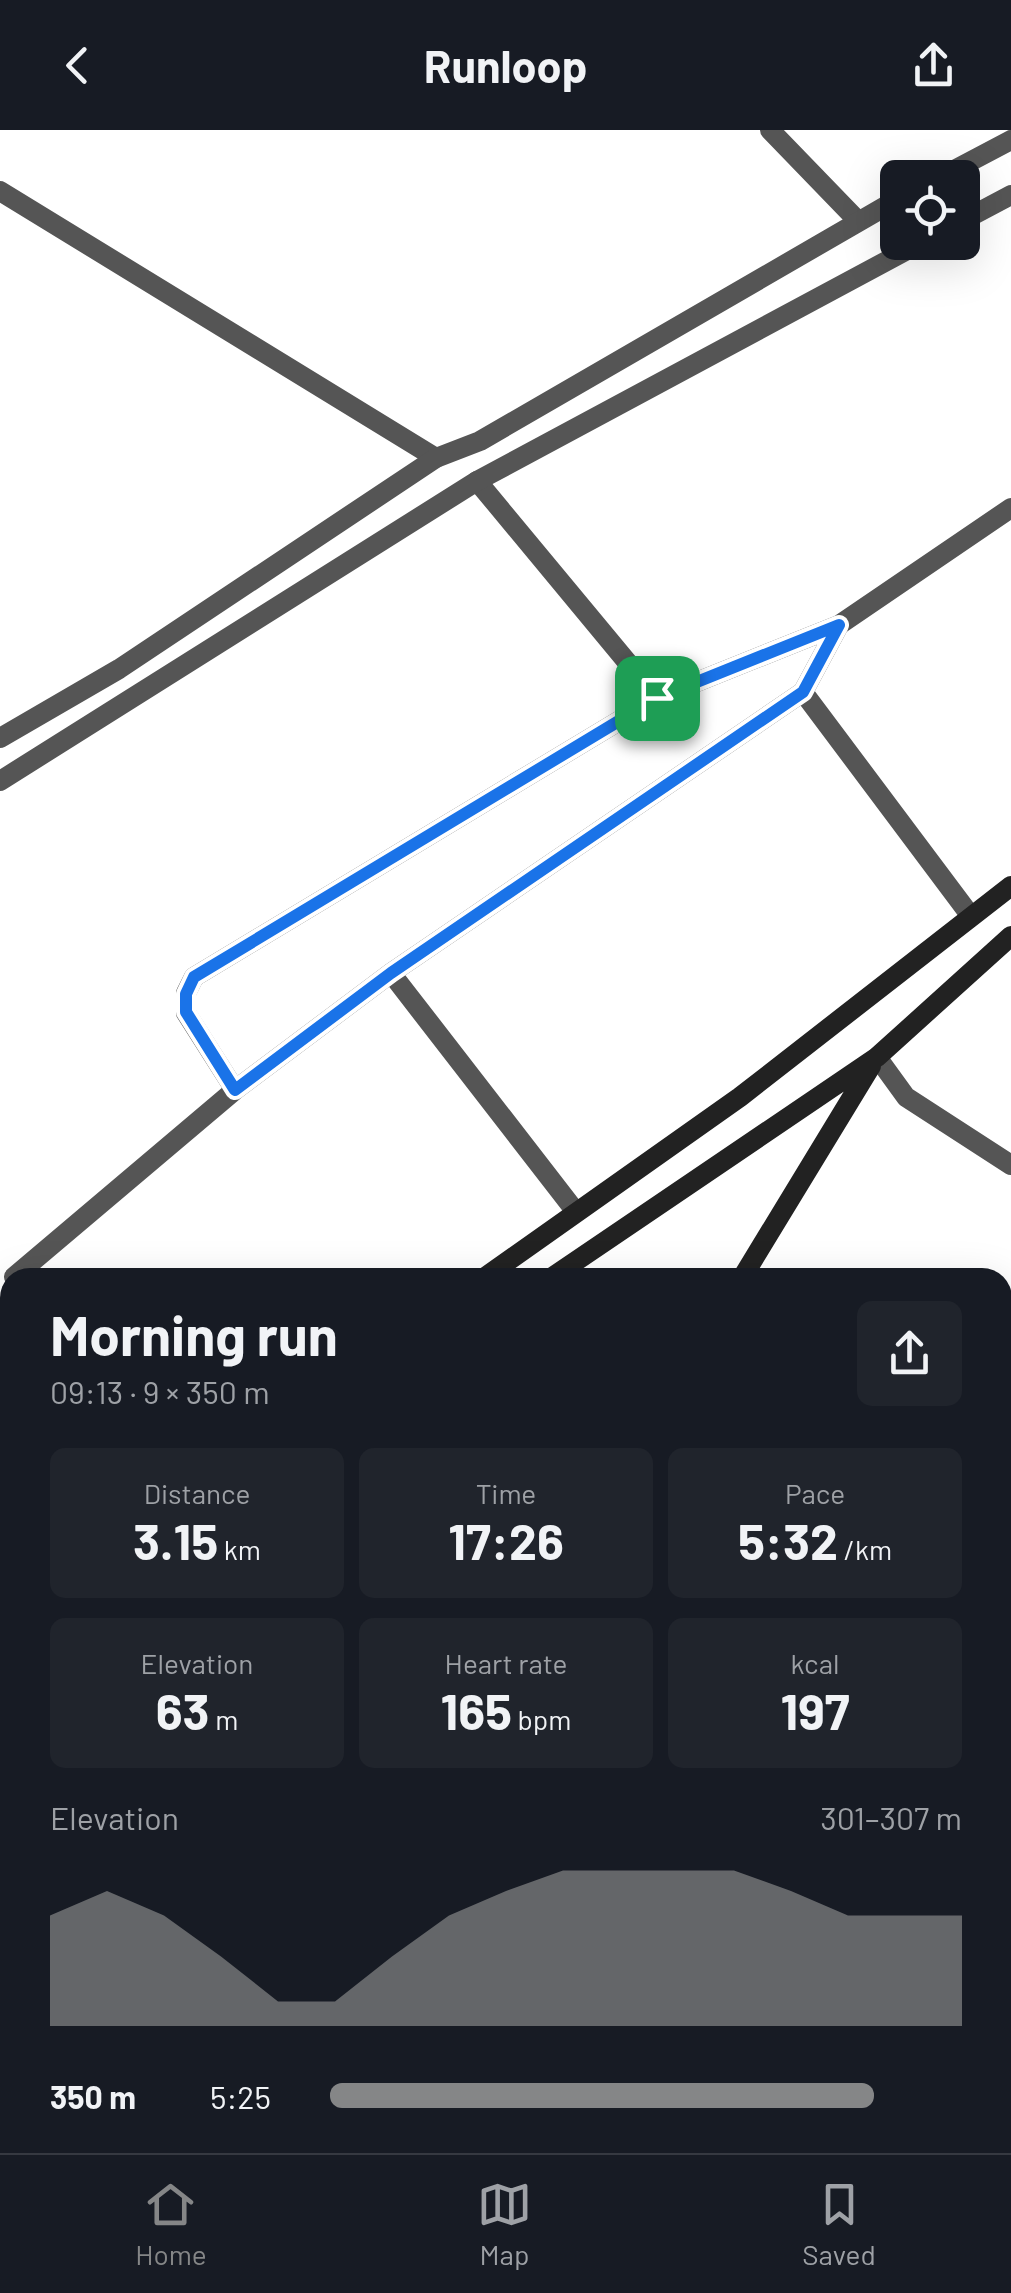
<!DOCTYPE html>
<html lang="en">
<head>
<meta charset="utf-8">
<style>
  :root { --surface:#171b24; --page:#20242c; --text:#f1f3f6; --muted:#9ea1a6; --line:#363941; --accent:#858687 }
  body { margin:0; font-family:Barlow,sans-serif; background:var(--page); color:var(--text); height:100vh; display:flex; flex-direction:column; font-size:38px; white-space:nowrap }
  * { box-sizing:border-box; margin:0 }
  p { font-size:32px; color:var(--muted) }
  .icon { flex:none; width:55px; height:55px; fill:none; stroke:currentColor; stroke-width:2; stroke-linecap:round; stroke-linejoin:round }
  .map { position:relative; flex:1; overflow:hidden }
  .sheet { position:absolute; left:0px; top:1138px; width:1012px; height:888px; display:flex; flex-direction:column; background:var(--surface); border-radius:30px 30px 0 0; box-shadow:0 10px 40px #0002 }
  .sheet>* { flex:none }
  .tools { position:absolute; left:880px; top:30px; display:grid; gap:20px }
  .tools a { display:grid; place-items:center; width:100px; height:100px; border-radius:15px; background:var(--surface); box-shadow:0 10px 40px #0002; font-size:50px }
  .pin { position:absolute; display:grid; place-items:center; width:85px; height:85px; color:#fff; margin:-42px; border-radius:20px; box-shadow:0 5px 15px #0006 }
  .round { display:grid; place-items:center; flex:none; width:105px; height:105px; border-radius:15px; background:var(--page) }
  .overview { display:flex; align-items:center; justify-content:space-between; height:170px; padding:0 50px }
  h1 { font-size:55px; font-weight:700; line-height:75px }
  .figures { display:grid; grid-template-columns:repeat(3,1fr); gap:15px; height:170px; padding:10px 50px }
  .figures div { display:grid; align-content:center; border-radius:15px; background:var(--page); text-align:center }
  .figures b { font-size:50px; font-weight:700 }
  .figures small { font-size:28px; font-weight:400 }
  .figures p { font-size:28px }
  .chart { height:280px; padding:20px 50px }
  .chart p { display:flex; justify-content:space-between }
  .chart svg { width:100%; height:180px; margin-top:10px; fill:var(--accent); opacity:.7 }
  ul { padding:0 50px; list-style:none; font-size:32px }
  li { display:grid; grid-template-columns:160px 120px 1fr; align-items:center; height:75px }
  li i { height:25px; border-radius:12px; background:var(--accent) }
  header { display:flex; justify-content:space-between; align-items:center; height:130px; padding:0 50px; background:var(--surface); font-size:45px; font-weight:700 }
  .tab-bar { display:flex; justify-content:space-around; align-items:center; height:140px; border-top:2px solid var(--line); background:var(--surface); font-size:28px; color:var(--muted) }
  .tab-bar a { display:grid; justify-items:center; gap:5px }
  .tab-bar .on { color:var(--accent) }
  .map>svg:first-child { display:block }
  .lines { fill:none; stroke-linecap:round; stroke-linejoin:round }
  .minor { stroke:#555; stroke-width:20 }
  .tertiary { stroke:#555; stroke-width:20 }
  .secondary { stroke:#222; stroke-width:20 }
  .route-casing { stroke:#fff; stroke-width:20 }
  .route { stroke:#1a73e8; stroke-width:12 }
</style>
</head>
<body>
<header><svg class="icon" aria-label="back" viewBox="0 0 24 24"><path d="M15 5l-7 7 7 7"/></svg>Runloop<svg class="icon" aria-label="share" viewBox="0 0 24 24"><path d="M12 15V3M7 8l5-5 5 5M5 13v7h14v-7"/></svg></header>
<div class="map">
<svg width="1011" height="2023" viewBox="0 0 1011 2023">
  <rect width="100%" height="100%" fill="#fff"/>
  <g class="lines">
    <path class="minor" d="M 770,0 L 857,90
      M 0,61 L 436,328
      M 477,351 L 657,568
      M 803,562 L 970,785
      M 391,843 L 576,1082
      M 877,927 L 906,967 L 1011,1035
      M 235,960 L 186,883 L 186,863 L 194,847 L 657,568 L 839,495
      M 14,1147 L 235,960 L 391,843 L 803,562 L 839,495 L 1011,378
      M 0,1428 L 10,1438
      M 1002,1526 L 1011,1531
      M 1002,1849 L 1011,1835
      M 1002,1942 L 1011,1934
      M 0,1963 L 10,1967
      M 112,2015 L 129,2023
      M 294,2015 L 307,2023
      M 578,2023 L 584,2015
      M 897,2023 L 902,2015"/>
    <path class="tertiary" d="M 939,48 L 1011,10
      M 962,91 L 1011,65
      M 0,608 L 119,539 L 436,328 L 480,311 L 898,69
      M 0,651 L 477,351 L 922,112"/>
    <path class="secondary" d="M 484,1148 L 740,967 L 1011,756
      M 551,1148 L 877,927 L 1011,806
      M 742,1148 L 871,936
      M 0,1515 L 10,1507
      M 0,1565 L 10,1558
      M 227,2023 L 231,2015"/>
  </g>
  <g class="lines">
    <g class="route-casing">
      <path id="route" d="M 839,495 L 803,562 L 391,843 L 235,960 L 186,882 L 186,864 L 194,847 L 657,568 Z"/>
    </g>
    <use href="#route" class="route"/>
  </g>
</svg>
<div class="tools">
<a><svg class="icon" aria-label="locate" viewBox="0 0 24 24"><circle cx="12" cy="12" r="6"/><path d="M12 2v4M12 18v4M2 12h4M18 12h4"/></svg></a>
</div>
<div class="pin" style="left:657px;top:568px;background:#1e9e55"><svg class="icon" aria-label="arrive" viewBox="0 0 24 24"><path d="M6 21V4h12l-3 4 3 4H6"/></svg></div>
<section class="sheet">
<div class="overview"><div><h1>Morning run</h1><p>09:13 · 9 × 350 m</p></div><a class="round"><svg class="icon" aria-label="share" viewBox="0 0 24 24"><path d="M12 15V3M7 8l5-5 5 5M5 13v7h14v-7"/></svg></a></div>
<div class="figures">
<div><p>Distance</p><b>3.15<small> km</small></b></div>
<div><p>Time</p><b>17:26</b></div>
<div><p>Pace</p><b>5:32<small> /km</small></b></div>
</div>
<div class="figures">
<div><p>Elevation</p><b>63<small> m</small></b></div>
<div><p>Heart rate</p><b>165<small> bpm</small></b></div>
<div><p>kcal</p><b>197</b></div>
</div>
<div class="chart"><p><span>Elevation</span>301–307 m</p>
<svg viewBox="0 0 160 44" preserveAspectRatio="none"><path d="M0 44V17L10 11L20 17L30 27L40 38L50 38L60 27L70 17L80 11L90 6L100 6L110 6L120 6L130 11L140 17L150 17L160 17V44z"/></svg>
</div>
<ul>
<li><b>350 m</b>5:25<i style="width:86%"></i></li>
</ul>
</section>
</div>
<nav class="tab-bar">
<a class="on"><svg class="icon" aria-label="home" viewBox="0 0 24 24"><path d="M3 11l9-7 9 7M6 9v11h12V9"/></svg>Home</a>
<a><svg class="icon" aria-label="map" viewBox="0 0 24 24"><path d="M3 6l6-2 6 2 6-2v14l-6 2-6-2-6 2zM9 4v14M15 6v14"/></svg>Map</a>
<a><svg class="icon" aria-label="saved" viewBox="0 0 24 24"><path d="M7 4h10v16l-5-4-5 4z"/></svg>Saved</a>
</nav>
</body>
</html>
